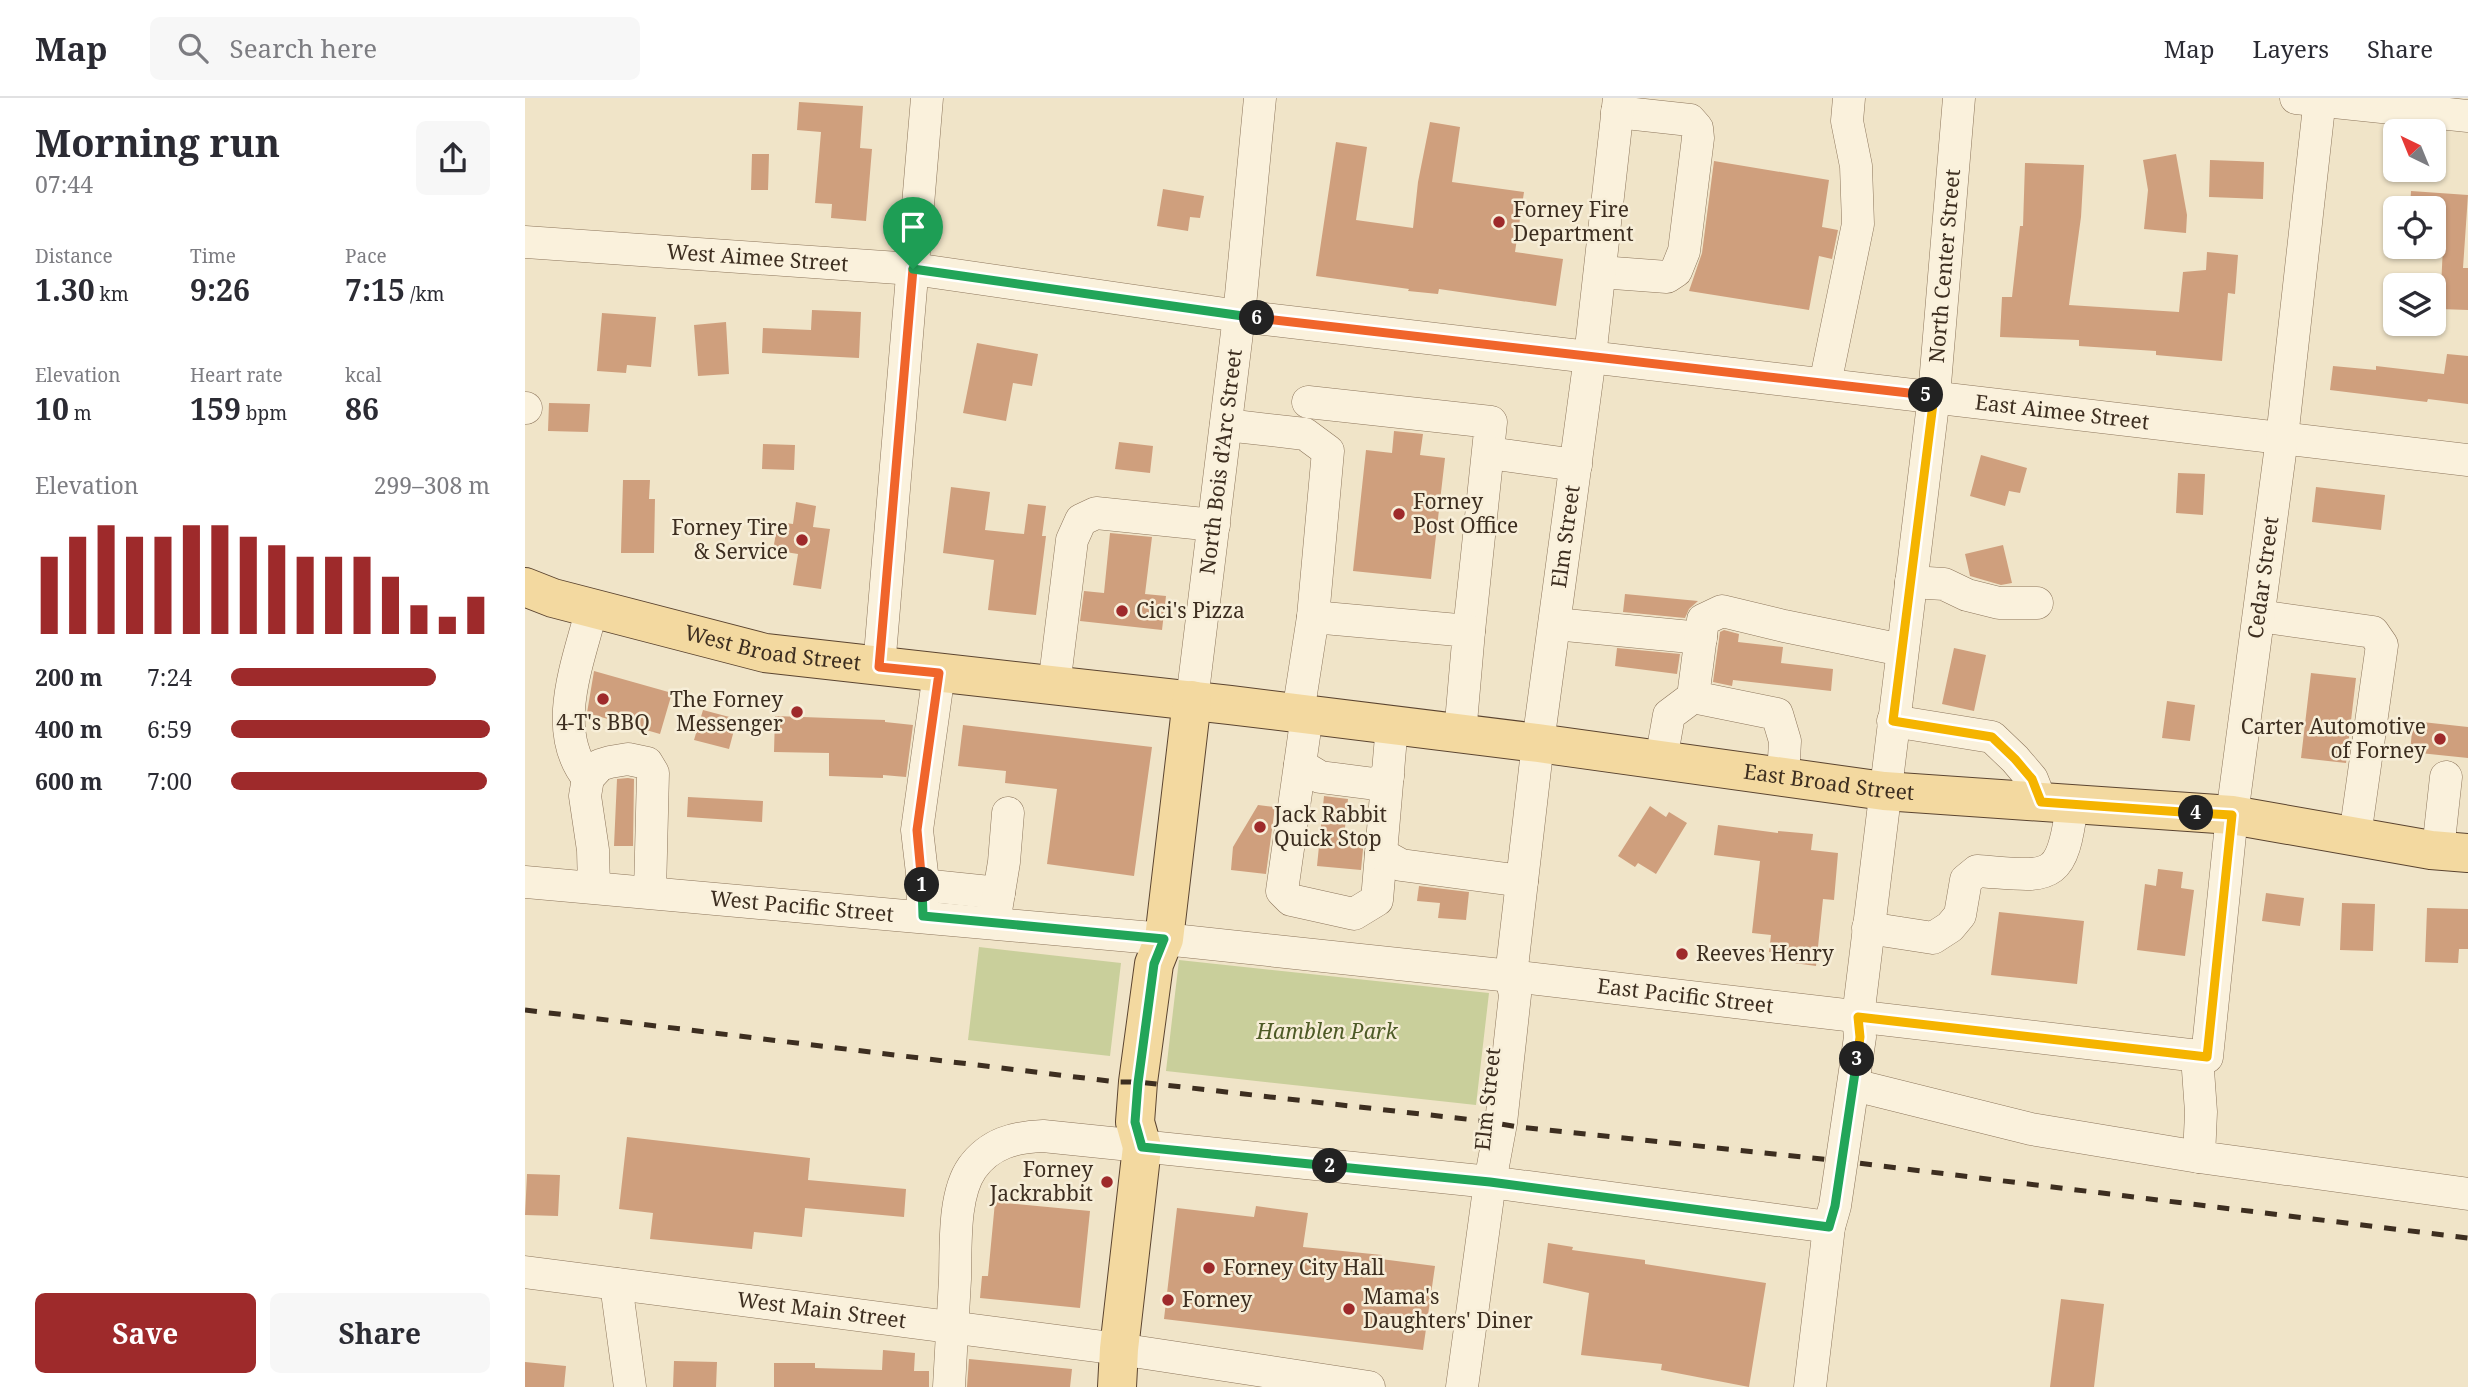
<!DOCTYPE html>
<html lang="en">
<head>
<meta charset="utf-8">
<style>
  :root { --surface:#fff; --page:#f7f7f7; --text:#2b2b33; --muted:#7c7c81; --line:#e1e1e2; --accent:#9e2a2b }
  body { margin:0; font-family:"Noto Serif",serif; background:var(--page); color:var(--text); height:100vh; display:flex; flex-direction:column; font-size:26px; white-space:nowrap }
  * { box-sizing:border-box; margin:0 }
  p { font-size:23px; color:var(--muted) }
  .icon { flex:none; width:38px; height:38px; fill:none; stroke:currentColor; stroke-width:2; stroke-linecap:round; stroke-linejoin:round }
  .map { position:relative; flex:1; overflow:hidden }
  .sheet { display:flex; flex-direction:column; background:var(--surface); width:525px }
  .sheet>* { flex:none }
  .needle { width:46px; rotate:317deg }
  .buttons { position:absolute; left:1858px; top:21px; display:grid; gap:14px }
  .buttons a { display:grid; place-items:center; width:63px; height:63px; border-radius:10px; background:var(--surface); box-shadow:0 2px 5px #0004; font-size:35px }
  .pin { position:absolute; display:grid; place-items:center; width:60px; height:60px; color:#fff; margin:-72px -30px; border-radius:50% 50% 50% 0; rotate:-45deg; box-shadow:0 0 7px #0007 }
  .pin .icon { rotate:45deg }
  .km { position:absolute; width:35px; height:35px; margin:-18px; border-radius:50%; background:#222; color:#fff; font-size:19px; line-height:35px; text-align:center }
  .round { display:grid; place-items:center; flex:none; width:74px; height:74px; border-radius:10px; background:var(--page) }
  .head { display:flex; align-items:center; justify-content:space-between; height:119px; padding:0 35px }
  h1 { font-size:38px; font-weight:700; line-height:52px }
  .metrics { display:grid; grid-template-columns:repeat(3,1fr); gap:10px; height:119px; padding:7px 35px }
  .metrics div { display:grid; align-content:center }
  .metrics b { font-size:30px; font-weight:700 }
  .metrics small { font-size:19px; font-weight:400 }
  .metrics p { font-size:19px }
  .chart { height:196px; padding:14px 35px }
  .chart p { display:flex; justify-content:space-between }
  .chart svg { width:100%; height:126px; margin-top:7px; stroke:var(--accent); stroke-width:6 }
  .cta { display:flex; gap:14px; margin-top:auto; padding:14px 35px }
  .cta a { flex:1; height:80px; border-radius:10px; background:var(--accent); color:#fff; font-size:28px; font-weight:700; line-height:80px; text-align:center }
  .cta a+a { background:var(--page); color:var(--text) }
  ul { padding:0 35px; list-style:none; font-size:23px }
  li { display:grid; grid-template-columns:112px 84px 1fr; align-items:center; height:52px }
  li i { height:18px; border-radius:9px; background:var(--accent) }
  header { display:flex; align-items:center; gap:42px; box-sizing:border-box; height:98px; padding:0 35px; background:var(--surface); border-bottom:2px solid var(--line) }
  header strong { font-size:33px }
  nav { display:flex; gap:38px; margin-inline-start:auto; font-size:24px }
  .search { width:490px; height:63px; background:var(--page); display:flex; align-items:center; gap:18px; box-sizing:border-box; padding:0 24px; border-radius:10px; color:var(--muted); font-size:26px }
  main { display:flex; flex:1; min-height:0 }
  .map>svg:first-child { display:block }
  .green { fill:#c9cf9b }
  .building { fill:#cf9f7d }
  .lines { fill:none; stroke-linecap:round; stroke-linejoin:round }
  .minor-casing { stroke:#8d765c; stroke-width:33 }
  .major-casing { stroke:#5b4430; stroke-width:40 }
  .minor { stroke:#faf1dc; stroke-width:32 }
  .major { stroke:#f3d9a0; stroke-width:38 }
  .rail { stroke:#3d2e20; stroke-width:5; stroke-dasharray:12 12; stroke-linecap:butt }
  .split-1-casing { stroke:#fff; stroke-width:14 }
  .split-2-casing { stroke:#fff; stroke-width:14 }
  .split-3-casing { stroke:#fff; stroke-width:14 }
  .split-4-casing { stroke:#fff; stroke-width:14 }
  .split-5-casing { stroke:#fff; stroke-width:14 }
  .split-6-casing { stroke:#fff; stroke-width:14 }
  .split-7-casing { stroke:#fff; stroke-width:14 }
  .split-1 { stroke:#f0652b; stroke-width:9 }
  .split-2 { stroke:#22a559; stroke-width:9 }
  .split-3 { stroke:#22a559; stroke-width:9 }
  .split-4 { stroke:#f5b400; stroke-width:9 }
  .split-5 { stroke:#f5b400; stroke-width:9 }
  .split-6 { stroke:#f0652b; stroke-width:9 }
  .split-7 { stroke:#22a559; stroke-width:9 }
  .poi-dot { fill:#9e2a2b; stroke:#f7eed8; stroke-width:2.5 }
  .labels { text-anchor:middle; stroke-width:5; stroke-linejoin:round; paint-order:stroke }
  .poi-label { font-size:21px; fill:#3d2e20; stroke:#f7eed8; text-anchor:start }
  .street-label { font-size:21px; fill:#3d2e20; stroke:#f7eed8 }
  .park-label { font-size:21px; font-style:italic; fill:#4d5a26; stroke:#f7eed8 }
</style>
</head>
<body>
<header>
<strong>Map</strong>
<div class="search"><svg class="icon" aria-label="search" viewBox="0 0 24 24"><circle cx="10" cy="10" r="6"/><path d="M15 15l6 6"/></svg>Search here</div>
<nav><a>Map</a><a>Layers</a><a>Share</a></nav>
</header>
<main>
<section class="sheet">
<div class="head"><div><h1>Morning run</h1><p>07:44</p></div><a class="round"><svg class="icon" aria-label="share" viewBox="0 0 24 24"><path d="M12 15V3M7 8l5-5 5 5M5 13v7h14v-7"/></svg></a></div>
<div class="metrics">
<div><p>Distance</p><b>1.30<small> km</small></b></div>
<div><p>Time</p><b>9:26</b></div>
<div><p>Pace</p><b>7:15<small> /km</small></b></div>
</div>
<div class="metrics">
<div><p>Elevation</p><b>10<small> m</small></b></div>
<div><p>Heart rate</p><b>159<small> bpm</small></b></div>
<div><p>kcal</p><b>86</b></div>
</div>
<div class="chart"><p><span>Elevation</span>299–308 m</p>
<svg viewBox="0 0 160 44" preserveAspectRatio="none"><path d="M5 44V17M15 44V10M25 44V6M35 44V10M45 44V10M55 44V6M65 44V6M75 44V10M85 44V13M95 44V17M105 44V17M115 44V17M125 44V24M135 44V34M145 44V38M155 44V31"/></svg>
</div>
<ul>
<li><b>200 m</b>7:24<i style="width:79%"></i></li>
<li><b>400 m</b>6:59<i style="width:100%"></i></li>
<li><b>600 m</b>7:00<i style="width:99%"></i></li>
</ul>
<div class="cta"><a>Save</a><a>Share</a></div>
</section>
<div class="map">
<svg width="1943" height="1289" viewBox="0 0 1943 1289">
  <rect width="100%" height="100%" fill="#f0e4c8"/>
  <path class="green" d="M 454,849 L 596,865 L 585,958 L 443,942 Z
    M 654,862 L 964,895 L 951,1007 L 641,973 Z"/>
  <path class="building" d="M 274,4 L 338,8 L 335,50 L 347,51 L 341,123 L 306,120 L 307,106 L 290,105 L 296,34 L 272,32 Z
    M 905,24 L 935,29 L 927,84 L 999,94 L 990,154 L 1038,161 L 1031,208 L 914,191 L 913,196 L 883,193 L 884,191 L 791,178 L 811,44 L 842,49 L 831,122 L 888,130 L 893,84 Z
    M 227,56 L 244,56 L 243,92 L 226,92 Z
    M 1651,56 L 1662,117 L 1661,135 L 1619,131 L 1623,92 L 1618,62 Z
    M 1685,62 L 1739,64 L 1738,101 L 1684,99 Z
    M 1189,63 L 1304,82 L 1297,129 L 1313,132 L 1307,161 L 1294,158 L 1284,212 L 1164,193 L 1177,155 Z
    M 1500,65 L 1559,67 L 1556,119 L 1544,207 L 1654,214 L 1658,174 L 1681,172 L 1682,154 L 1713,157 L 1710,196 L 1703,195 L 1697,263 L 1631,257 L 1631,253 L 1554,248 L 1554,242 L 1475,239 L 1477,199 L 1487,199 L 1495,128 L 1498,128 Z
    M 638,91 L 679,98 L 675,120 L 665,119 L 663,133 L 632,128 Z
    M 1886,93 L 1943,97 L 1938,170 L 1943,170 L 1943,212 L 1915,211 L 1918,148 L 1909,147 L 1909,110 L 1885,110 Z
    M 287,212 L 336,214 L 334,260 L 237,255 L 238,230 L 286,232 Z
    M 77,215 L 131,219 L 126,269 L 102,267 L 101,275 L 72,273 Z
    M 201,224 L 204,276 L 173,278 L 169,227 Z
    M 452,245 L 513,256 L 507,288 L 488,285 L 481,323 L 438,315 Z
    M 1922,256 L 1943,258 L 1943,306 L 1903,301 L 1902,304 L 1805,292 L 1808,268 L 1851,272 L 1851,268 L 1919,276 Z
    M 24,305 L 65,306 L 63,334 L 23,333 Z
    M 869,333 L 898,336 L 895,357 L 920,360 L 906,481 L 828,473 L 841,352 L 867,355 Z
    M 594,344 L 628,348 L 625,375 L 590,371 Z
    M 238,346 L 270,347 L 269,372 L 237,371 Z
    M 1456,357 L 1502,370 L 1495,395 L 1484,393 L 1480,408 L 1445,398 Z
    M 1653,375 L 1680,376 L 1678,417 L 1651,415 Z
    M 98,382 L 125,382 L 124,401 L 130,401 L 129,455 L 96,455 Z
    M 426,389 L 465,394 L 460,432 L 499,436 L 503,406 L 521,408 L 517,438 L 521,438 L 511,517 L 463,512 L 469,462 L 418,455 Z
    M 1791,389 L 1860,397 L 1856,432 L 1787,424 Z
    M 271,404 L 291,408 L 288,429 L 305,431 L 296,491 L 268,487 L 273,456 L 248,452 L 253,424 L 268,426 Z
    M 585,435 L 627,439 L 620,496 L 641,498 L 637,532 L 555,523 L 559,493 L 579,495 Z
    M 1478,447 L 1487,485 L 1476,487 L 1445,478 L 1440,456 Z
    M 1100,496 L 1173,503 L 1164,511 L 1160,520 L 1098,514 Z
    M 1199,532 L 1214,536 L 1213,544 L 1258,549 L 1256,565 L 1308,571 L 1306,593 L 1208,582 L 1207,588 L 1188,584 L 1195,534 Z
    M 1092,550 L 1155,556 L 1152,576 L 1090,568 Z
    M 1429,550 L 1461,557 L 1449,613 L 1417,606 Z
    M 69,573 L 147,595 L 135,636 L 62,615 Z
    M 1786,575 L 1831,580 L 1821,665 L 1776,660 Z
    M 1642,603 L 1670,607 L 1665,643 L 1637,640 Z
    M 178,612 L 212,621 L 204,651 L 169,642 Z
    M 250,618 L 360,622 L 360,624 L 388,627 L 381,679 L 358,677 L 358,680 L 304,678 L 304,655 L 249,654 Z
    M 1888,623 L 1943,629 L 1943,660 L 1885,654 Z
    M 438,627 L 627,649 L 609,778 L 522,766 L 532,691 L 480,685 L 481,673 L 433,668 Z
    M 103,680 L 109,681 L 108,748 L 89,748 L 92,681 Z
    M 799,698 L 823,701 L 819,739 L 839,741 L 836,772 L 792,768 Z
    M 163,699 L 238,703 L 237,724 L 162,719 Z
    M 733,707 L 750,709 L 741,776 L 706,772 L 708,749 Z
    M 1125,708 L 1141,719 L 1144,714 L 1162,725 L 1131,776 L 1113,765 L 1110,769 L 1093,758 Z
    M 1193,727 L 1253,735 L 1253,733 L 1288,736 L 1286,752 L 1313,755 L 1309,802 L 1298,801 L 1291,868 L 1269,865 L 1269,857 L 1244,854 L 1246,837 L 1227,835 L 1235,763 L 1189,757 Z
    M 1633,771 L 1658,774 L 1656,790 L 1669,792 L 1660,858 L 1612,852 L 1620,786 L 1631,788 Z
    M 894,788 L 944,794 L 941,822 L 913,820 L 915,805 L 892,803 Z
    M 1741,795 L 1779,800 L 1775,828 L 1737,823 Z
    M 1817,805 L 1850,806 L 1848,853 L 1815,852 Z
    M 1902,810 L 1943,811 L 1943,851 L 1934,851 L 1933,865 L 1900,864 Z
    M 1474,814 L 1559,823 L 1552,886 L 1466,877 Z
    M 102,1039 L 285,1060 L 283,1082 L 381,1091 L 379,1119 L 280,1110 L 277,1139 L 229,1134 L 227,1151 L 125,1141 L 128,1115 L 94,1111 Z
    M 2,1076 L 35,1077 L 33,1118 L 0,1117 Z
    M 470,1104 L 565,1113 L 555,1210 L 455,1200 L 457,1178 L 463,1178 Z
    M 731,1108 L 783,1115 L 778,1149 L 857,1157 L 856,1161 L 910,1168 L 898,1252 L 639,1221 L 652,1110 L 729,1119 Z
    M 1023,1145 L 1048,1149 L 1047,1152 L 1120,1162 L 1120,1166 L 1241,1185 L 1224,1289 L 1136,1272 L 1137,1266 L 1056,1257 L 1064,1195 L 1018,1185 Z
    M 1536,1201 L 1579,1206 L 1569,1289 L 1525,1289 Z
    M 358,1252 L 390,1255 L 389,1273 L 404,1273 L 404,1289 L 249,1289 L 249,1265 L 290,1265 L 290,1270 L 357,1272 Z
    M 444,1261 L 547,1271 L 545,1289 L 442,1289 Z
    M 149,1263 L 192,1264 L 191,1289 L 148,1289 Z
    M 0,1264 L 41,1268 L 39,1289 L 0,1289 Z"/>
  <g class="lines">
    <g class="minor-casing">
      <g id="minor">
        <path d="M 1771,0 L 1943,18"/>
        <path id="s1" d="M 0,144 L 388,171 L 714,218 L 1943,362"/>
        <path d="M 1075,174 L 1142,179 L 1151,173 L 1159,153 L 1173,40 L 1172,30 L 1165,22 L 1092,14"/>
        <path d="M 1300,286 L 1333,126 L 1331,68 L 1322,23 L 1324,0"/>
        <path d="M 783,304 L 966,324 L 944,533"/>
        <path d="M 0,310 L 1,310"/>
        <path d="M 701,327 L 780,336 L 803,353 L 788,519"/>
        <path d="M 964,355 L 1051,367"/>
        <path d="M 1386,484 L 1419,486 L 1442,497 L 1474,505 L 1512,505"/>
        <path d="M 1734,518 L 1848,534 L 1857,547 L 1830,738"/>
        <path d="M 1030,526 L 1176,540"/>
        <path d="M 354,569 L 402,0"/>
        <path d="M 529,588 L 547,442 L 556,422 L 571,415 L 689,427"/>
        <path id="s2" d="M 667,602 L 714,218 L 735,0"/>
        <path d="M 773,615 L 788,519 L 944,533 L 935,636"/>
        <path d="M 782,617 L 757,793 L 766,802 L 829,816 L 852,802 L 867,627"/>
        <path d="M 1368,623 L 1467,639 L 1490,661 L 1507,681 L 1516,704"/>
        <path d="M 1136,662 L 1144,617 L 1168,599"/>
        <path d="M 775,667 L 795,679 L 850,686 L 863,678"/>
        <path d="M 1258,679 L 1260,643 L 1252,616 L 1168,599 L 1178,522 L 1197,513 L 1259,528 L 1377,552"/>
        <path d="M 63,680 C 24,632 54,563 67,510"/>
        <path d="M 1913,752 L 1921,679"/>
        <path d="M 856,756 L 876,767 L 997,783"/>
        <path id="s3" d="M 0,784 L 639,841 L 986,878 L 1682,959 L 1707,717 L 1757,340 L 1795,0"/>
        <path d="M 397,787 L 474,795"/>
        <path d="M 69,789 L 68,752 L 60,698 L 63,680 L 75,667 L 85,664 L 103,661 L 122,665 L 128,675 L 125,794"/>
        <path d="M 398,818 L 397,775 L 392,732 L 414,575"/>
        <path d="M 469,825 L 479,764 L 483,715"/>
        <path d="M 1343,830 L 1408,840 L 1425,829 L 1435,817 L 1441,782 L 1452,773 C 1525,778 1537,787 1547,706"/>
        <path d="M 1672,958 L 1676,1014 L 1674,1059 L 1943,1096"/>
        <path d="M 1329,987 L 1506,1031 L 1674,1059"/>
        <path id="s4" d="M 0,1174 L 594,1251 L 844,1289"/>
        <path d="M 91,1186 L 105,1289"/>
        <path d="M 424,1289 C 426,1253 428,1217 430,1181 C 431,1148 428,1097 447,1070 C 465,1045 490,1039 518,1038 L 965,1084 L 1304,1129"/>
        <path id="s5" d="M 937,1289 L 965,1084 L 976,1025 L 990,897 L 986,878 L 1013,645 L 1065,259 L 1094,0"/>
        <path id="s6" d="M 1285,1289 L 1304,1129 L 1310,1108 L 1335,939 L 1333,919 L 1409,298 L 1434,0"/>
      </g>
    </g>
    <g class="major-casing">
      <g id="major">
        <path id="s7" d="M 0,489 L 28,500 L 240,555 L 705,607 L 1013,645 L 1359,693 L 1707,717 L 1906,752 L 1943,755"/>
        <path d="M 592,1289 L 594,1251 L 617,1049 L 610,1024 L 613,984 L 629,866 L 639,841 L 667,602"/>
      </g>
    </g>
    <use href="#minor" class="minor"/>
    <use href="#major" class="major"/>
    <path class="rail" d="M 0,912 L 592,984 L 613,984 L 958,1023 L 994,1029 L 1316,1063 L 1943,1140"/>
  </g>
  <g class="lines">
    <g class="split-1-casing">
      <path id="split-1" d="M 388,171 L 354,569 L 414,575 L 392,732 L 397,787"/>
    </g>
    <g class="split-2-casing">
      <path id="split-2" d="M 397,787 L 398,818 L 639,841 L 629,866 L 613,985 L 610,1024 L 617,1049 L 805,1068"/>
    </g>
    <g class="split-3-casing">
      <path id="split-3" d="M 805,1068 L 965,1084 L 1304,1129 L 1310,1108 L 1332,961"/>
    </g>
    <g class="split-4-casing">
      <path id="split-4" d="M 1332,961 L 1335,939 L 1333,919 L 1682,959 L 1707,717 L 1671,715"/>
    </g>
    <g class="split-5-casing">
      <path id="split-5" d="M 1401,297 L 1409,298 L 1368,623 L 1467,639 L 1490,661 L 1507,681 L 1516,704 L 1671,715"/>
    </g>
    <g class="split-6-casing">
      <path id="split-6" d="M 732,220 L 1401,297"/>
    </g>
    <g class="split-7-casing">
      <path id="split-7" d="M 388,171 L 732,220"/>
    </g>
    <use href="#split-1" class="split-1"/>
    <use href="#split-2" class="split-2"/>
    <use href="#split-3" class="split-3"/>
    <use href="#split-4" class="split-4"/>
    <use href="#split-5" class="split-5"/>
    <use href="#split-6" class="split-6"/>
    <use href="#split-7" class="split-7"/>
  </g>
  <g class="poi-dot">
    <circle cx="974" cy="124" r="7"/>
    <circle cx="874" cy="416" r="7"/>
    <circle cx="277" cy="442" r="7"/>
    <circle cx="597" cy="513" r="7"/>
    <circle cx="78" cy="601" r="7"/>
    <circle cx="272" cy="614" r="7"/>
    <circle cx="1915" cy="641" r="7"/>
    <circle cx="735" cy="729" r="7"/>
    <circle cx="1157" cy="856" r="7"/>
    <circle cx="582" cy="1084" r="7"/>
    <circle cx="684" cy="1170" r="7"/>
    <circle cx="643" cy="1202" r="7"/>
    <circle cx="824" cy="1211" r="7"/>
  </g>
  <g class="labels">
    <g class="poi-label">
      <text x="988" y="119">Forney Fire<tspan x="988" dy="24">Department</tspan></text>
      <text x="888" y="411">Forney<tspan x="888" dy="24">Post Office</tspan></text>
      <text x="263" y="437" text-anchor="end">Forney Tire<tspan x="263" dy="24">&amp; Service</tspan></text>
      <text x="611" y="520">Cici's Pizza</text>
      <text x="258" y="609" text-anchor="end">The Forney<tspan x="258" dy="24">Messenger</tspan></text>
      <text x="78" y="632" text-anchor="middle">4-T's BBQ</text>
      <text x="1901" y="636" text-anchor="end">Carter Automotive<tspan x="1901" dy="24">of Forney</tspan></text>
      <text x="749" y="724">Jack Rabbit<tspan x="749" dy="24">Quick Stop</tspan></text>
      <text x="1171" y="863">Reeves Henry</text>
      <text x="568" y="1079" text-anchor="end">Forney<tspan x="568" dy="24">Jackrabbit</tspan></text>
      <text x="698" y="1177">Forney City Hall</text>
      <text x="838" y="1206">Mama's<tspan x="838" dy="24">Daughters' Diner</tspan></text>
      <text x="657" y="1209">Forney</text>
    </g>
    <g class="street-label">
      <text dy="7" stroke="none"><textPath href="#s1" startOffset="233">West Aimee Street</textPath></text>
      <text dy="7" stroke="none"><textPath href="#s6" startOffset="1130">North Center Street</textPath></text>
      <text dy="7" stroke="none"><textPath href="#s1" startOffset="1547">East Aimee Street</textPath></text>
      <text dy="7" stroke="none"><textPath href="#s2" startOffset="240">North Bois d’Arc Street</textPath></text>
      <text dy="7" stroke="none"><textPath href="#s5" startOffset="858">Elm Street</textPath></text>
      <text dy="7" stroke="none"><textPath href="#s3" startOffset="2174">Cedar Street</textPath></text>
      <text dy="7" stroke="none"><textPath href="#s7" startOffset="256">West Broad Street</textPath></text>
      <text dy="7" stroke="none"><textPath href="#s7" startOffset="1321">East Broad Street</textPath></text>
      <text dy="7" stroke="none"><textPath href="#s3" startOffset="278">West Pacific Street</textPath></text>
      <text dy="7" stroke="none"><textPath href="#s3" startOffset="1166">East Pacific Street</textPath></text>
      <text transform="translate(963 1001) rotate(-84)" y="7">Elm Street</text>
      <text dy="7" stroke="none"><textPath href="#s4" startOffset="299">West Main Street</textPath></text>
    </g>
    <g class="park-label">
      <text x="802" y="941">Hamblen Park</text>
    </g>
  </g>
</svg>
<div class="buttons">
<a><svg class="needle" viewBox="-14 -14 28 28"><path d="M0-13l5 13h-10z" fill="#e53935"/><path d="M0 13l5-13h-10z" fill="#7c7c81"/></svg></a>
<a><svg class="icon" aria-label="locate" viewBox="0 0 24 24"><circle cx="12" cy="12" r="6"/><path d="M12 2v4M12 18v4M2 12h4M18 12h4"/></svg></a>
<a><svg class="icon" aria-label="layers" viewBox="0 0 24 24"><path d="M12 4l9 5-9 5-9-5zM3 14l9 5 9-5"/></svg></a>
</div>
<div class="pin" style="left:388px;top:171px;background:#1e9e55"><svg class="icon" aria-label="arrive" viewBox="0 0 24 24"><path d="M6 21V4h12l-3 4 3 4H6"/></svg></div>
<b class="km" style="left:397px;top:787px">1</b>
<b class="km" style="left:805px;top:1068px">2</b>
<b class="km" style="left:1332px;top:961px">3</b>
<b class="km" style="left:1671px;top:715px">4</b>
<b class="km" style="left:1401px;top:297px">5</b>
<b class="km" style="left:732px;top:220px">6</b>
</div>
</main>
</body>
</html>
